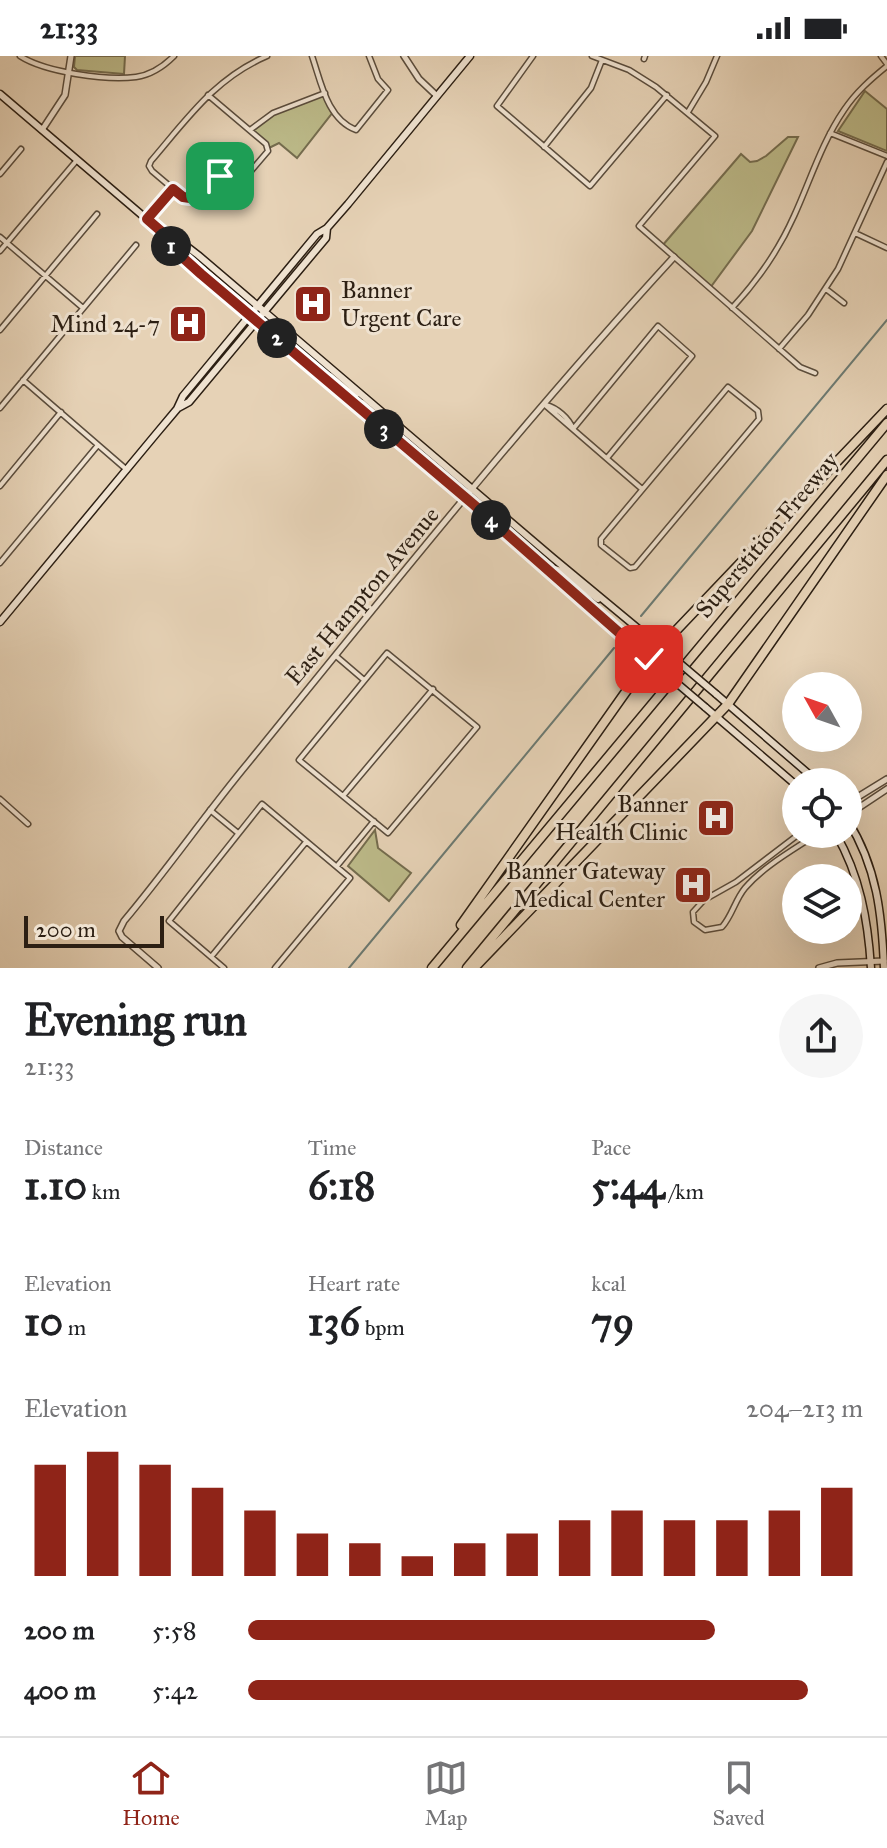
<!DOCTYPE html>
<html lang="en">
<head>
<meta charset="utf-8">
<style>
  :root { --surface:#fff; --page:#f6f6f6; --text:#202124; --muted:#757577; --line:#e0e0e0; --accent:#8f2418 }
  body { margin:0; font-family:"IM FELL Great Primer",serif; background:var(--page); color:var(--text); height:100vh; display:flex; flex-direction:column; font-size:30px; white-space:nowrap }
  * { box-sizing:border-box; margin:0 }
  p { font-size:26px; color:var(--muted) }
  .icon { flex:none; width:44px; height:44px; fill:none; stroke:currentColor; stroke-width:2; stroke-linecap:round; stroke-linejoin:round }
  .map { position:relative; height:912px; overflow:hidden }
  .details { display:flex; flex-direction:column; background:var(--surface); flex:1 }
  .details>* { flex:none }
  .needle { width:52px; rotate:310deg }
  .fabs { position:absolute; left:782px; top:616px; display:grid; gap:16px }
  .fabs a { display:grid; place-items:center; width:80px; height:80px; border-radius:50%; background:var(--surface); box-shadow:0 8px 32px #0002; font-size:40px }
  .scale { position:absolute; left:24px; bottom:20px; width:140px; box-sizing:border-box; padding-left:8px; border:4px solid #2c1f13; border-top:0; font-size:22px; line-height:28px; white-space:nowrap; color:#2c1f13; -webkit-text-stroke:6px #efe2d0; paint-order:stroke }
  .pin { position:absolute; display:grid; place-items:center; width:68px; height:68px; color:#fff; margin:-34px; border-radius:16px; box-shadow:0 4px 12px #0006 }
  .km { position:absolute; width:40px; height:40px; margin:-20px; border-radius:50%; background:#222; color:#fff; font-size:22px; line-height:40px; text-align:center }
  .round { display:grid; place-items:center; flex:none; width:84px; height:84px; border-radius:42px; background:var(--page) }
  .summary { display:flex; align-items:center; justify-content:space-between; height:136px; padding:0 24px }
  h1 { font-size:44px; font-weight:800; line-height:60px }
  .metrics { display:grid; grid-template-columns:repeat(3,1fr); gap:12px; height:136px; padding:8px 24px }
  .metrics div { display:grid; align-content:center }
  .metrics b { font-size:40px; font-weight:800 }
  .metrics small { font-size:22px; font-weight:400 }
  .metrics p { font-size:22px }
  .chart { height:224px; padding:16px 24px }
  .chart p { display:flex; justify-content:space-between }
  .chart svg { width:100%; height:144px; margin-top:8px; stroke:var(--accent); stroke-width:6 }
  ul { padding:0 24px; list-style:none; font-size:26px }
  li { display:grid; grid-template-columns:128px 96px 1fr; align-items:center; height:60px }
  li i { height:20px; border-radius:10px; background:var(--accent) }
  .status { display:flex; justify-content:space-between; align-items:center; height:56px; padding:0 40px; background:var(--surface); direction:ltr }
  .status svg { height:22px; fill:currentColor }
  .dock { display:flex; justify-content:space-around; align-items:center; height:112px; border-top:2px solid var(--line); background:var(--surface); font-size:22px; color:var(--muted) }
  .dock a { display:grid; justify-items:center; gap:4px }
  .dock .current { color:var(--accent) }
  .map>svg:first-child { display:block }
  .green { fill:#bcba89; stroke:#746c4e; stroke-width:2 }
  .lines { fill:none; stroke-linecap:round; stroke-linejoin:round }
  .stream { stroke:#6c7a72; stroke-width:2 }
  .minor-casing { stroke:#5a4c3c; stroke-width:7 }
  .tertiary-casing { stroke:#5a4c3c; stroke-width:8 }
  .secondary-casing { stroke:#2c1f13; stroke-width:9 }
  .motorway-casing { stroke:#2c1f13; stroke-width:11 }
  .minor { stroke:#efe2d0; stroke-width:4 }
  .tertiary { stroke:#efe2d0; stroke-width:5 }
  .secondary { stroke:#efe2d0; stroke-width:6 }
  .motorway { stroke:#e6d2b6; stroke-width:8 }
  .secondary-bridge-casing { stroke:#2c1f13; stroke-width:9; stroke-linecap:butt }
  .secondary-bridge { stroke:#efe2d0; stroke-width:6 }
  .route-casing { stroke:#fff; stroke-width:16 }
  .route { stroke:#8f2418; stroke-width:10 }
  .labels { text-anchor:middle; stroke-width:6; stroke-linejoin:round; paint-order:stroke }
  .poi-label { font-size:24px; fill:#2c1f13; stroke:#efe2d0; text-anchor:end }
  .street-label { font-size:24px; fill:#2c1f13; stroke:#efe2d0 }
</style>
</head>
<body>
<div class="status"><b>21:33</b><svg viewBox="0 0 49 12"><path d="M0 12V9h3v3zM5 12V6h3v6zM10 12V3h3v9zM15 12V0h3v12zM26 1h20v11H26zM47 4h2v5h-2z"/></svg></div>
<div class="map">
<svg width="887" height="912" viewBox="0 0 887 912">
  <rect width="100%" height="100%" fill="#e6d2b6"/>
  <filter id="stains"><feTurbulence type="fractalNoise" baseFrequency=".0025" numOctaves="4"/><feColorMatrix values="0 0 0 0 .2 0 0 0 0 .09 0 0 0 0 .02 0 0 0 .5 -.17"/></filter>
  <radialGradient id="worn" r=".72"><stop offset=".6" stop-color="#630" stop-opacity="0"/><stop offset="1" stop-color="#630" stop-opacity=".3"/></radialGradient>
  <path class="green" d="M 75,0 L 125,0 L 124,18 L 77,14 L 74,11 Z
    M 865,35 L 887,53 L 887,95 L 838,75 Z
    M 325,37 L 333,56 L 297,102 L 279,87 L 269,92 L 250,74 L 273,57 Z
    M 788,81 L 798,81 L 752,175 L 710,232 L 662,190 L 741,98 L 750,106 L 757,105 L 766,100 Z
    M 375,774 L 378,792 L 411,817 L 389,845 L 348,810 Z"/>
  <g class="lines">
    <path class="stream" d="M 641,560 L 887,264
      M 349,912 L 614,592"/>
    <g class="minor-casing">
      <path id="minor" d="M 20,0 C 45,16 106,25 136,21 C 150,19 164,10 174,0
        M 312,0 C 321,26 327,63 356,74 L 388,34 L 378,23 L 369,0
        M 533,0 L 497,50 L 590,130 L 667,39
        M 592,0 L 629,14 L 656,31 L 715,80 L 639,170 L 800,311 L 815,317
        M 881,0 L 887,8
        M 644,3 L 645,0
        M 208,39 L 266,88 L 268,95 L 238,130 L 233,131 L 215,117 L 192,141 L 185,143 L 152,115 L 149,110 L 151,105 C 187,63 215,22 267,0
        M 688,56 L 706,26 L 717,0
        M 250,74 L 273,57 L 325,37
        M 830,77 L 887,100
        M 544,91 L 591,32 L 602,4
        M 0,118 L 21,93
        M 147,163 L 173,133
        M 855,177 L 887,192
        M 0,181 L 83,252
        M 0,195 L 77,104
        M 826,233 L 844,247
        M 732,252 C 758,224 779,194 794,160 C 810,125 822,86 844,54 C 856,36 871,23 887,10
        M 0,274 L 97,158
        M 779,293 L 808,259 L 838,213 L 887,106
        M 23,324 L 127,414
        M 728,331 L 758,355 L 759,363 L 635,511 L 630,512 L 601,489 L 601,483 Z
        M 545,349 L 642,433
        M 546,349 C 557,352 569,362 573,373
        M 0,352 L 136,189
        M 573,373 L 658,270 L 692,300 L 607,402
        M 0,430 L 61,356
        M 0,507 L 98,389
        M 387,597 L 477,671 L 388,777 L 299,704 Z
        M 336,600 L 364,624
        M 343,740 L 433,633
        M 0,743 L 28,768
        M 210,754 L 238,777
        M 799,778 L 736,826 L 704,844 L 693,856 L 694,866 L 705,874 L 722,871 C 732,860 735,844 745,832 C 764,810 793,794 817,778
        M 337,810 L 374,765
        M 211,901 L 306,786
        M 224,912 L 169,865 L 262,748 L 350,822 L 275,912"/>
    </g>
    <g class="tertiary-casing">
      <path id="tertiary" d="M 404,0 L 419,23 L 437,40
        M 42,74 L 65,39 L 71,0
        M 848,747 L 887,723
        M 848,759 L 887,733
        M 158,912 L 122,881 L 119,875 L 124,865 C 167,814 205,759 248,707 C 387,536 525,363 674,201
        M 819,912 L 837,907 L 884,905"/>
    </g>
    <g class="secondary-casing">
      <path id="secondary" d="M 0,38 L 170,183 L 176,182 L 198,199 L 553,502 L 670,599
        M 170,183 L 171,191 L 201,218 L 523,491 L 659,612
        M 321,317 L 330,320 L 353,339 L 359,337
        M 356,348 L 362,347 L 383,365 L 393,366
        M 178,352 L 189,346 L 326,182 L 327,172
        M 551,516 L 555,513 L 561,515 L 598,543
        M 0,566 L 156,378 L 177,353 L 183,340 L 317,178 L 327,172 L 348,148 L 470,0
        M 716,638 L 818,726
        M 705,651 L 796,729
        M 848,765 C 877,811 882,859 884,912
        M 836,778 C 860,820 868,864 871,912"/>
    </g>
    <g class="motorway-casing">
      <path id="motorway" d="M 461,869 L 649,603 L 887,353
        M 432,912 L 887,367
        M 467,912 L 887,404
        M 474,912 L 728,648 L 887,419"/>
    </g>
    <use href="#minor" class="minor"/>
    <use href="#tertiary" class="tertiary"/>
    <use href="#secondary" class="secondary"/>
    <use href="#motorway" class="motorway"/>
    <g class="secondary-bridge-casing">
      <path id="secondary-bridge" d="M 670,599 L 716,638
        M 659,612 L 705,651"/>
    </g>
    <use href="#secondary-bridge" class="secondary-bridge"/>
  </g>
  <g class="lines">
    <g class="route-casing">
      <path id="route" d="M 220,120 L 212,118 L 190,142 L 183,141 L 173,133 L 147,163 L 170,183 L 171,191 L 201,218 L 473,448 L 649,603"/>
    </g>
    <use href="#route" class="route"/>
  </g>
  <defs>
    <g id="hospital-square" transform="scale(2)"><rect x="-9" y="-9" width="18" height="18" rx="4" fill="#8f2418" stroke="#efe2d0"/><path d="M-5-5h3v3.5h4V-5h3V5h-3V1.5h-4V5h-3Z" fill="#fff"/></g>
  </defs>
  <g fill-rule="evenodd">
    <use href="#hospital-square" x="313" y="248"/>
    <use href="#hospital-square" x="188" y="268"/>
    <use href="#hospital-square" x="716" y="762"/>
    <use href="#hospital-square" x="693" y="829"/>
  </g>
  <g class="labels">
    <g class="poi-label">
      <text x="341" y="242" text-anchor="start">Banner<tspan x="341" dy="28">Urgent Care</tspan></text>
      <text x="160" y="276">Mind 24-7</text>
      <text x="688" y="756">Banner<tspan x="688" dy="28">Health Clinic</tspan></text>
      <text x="665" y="823">Banner Gateway<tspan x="665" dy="28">Medical Center</tspan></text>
    </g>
    <g class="street-label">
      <text transform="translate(767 479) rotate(-50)" y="8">Superstition Freeway</text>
      <text transform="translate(362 540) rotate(-50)" y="8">East Hampton Avenue</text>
    </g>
  </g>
  <rect width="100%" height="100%" filter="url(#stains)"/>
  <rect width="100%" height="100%" fill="url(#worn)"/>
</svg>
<div class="fabs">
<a><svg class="needle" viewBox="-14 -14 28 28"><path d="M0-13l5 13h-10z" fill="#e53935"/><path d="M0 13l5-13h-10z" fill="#757577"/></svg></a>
<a><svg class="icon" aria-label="locate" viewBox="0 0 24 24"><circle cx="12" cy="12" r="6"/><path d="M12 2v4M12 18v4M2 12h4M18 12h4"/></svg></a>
<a><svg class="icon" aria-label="layers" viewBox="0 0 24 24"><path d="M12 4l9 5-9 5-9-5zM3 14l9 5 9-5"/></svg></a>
</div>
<div class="scale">200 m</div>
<div class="pin" style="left:220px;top:120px;background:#1e9e55"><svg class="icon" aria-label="arrive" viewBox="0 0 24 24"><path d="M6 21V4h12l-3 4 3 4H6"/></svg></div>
<div class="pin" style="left:649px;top:603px;background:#d93025"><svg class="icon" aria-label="check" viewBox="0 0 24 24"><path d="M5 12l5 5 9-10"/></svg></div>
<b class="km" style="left:171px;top:190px">1</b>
<b class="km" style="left:277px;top:282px">2</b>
<b class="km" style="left:384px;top:373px">3</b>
<b class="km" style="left:491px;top:464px">4</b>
</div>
<section class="details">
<div class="summary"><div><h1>Evening run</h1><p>21:33</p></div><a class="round"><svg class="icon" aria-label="share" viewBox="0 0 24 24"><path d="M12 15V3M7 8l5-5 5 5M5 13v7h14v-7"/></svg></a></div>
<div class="metrics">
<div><p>Distance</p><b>1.10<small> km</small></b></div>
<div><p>Time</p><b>6:18</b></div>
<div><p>Pace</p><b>5:44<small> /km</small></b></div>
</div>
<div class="metrics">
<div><p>Elevation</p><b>10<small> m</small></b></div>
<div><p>Heart rate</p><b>136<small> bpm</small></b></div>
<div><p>kcal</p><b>79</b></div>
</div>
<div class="chart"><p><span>Elevation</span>204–213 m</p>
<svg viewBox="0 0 160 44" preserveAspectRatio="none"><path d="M5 44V10M15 44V6M25 44V10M35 44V17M45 44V24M55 44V31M65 44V34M75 44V38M85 44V34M95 44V31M105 44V27M115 44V24M125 44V27M135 44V27M145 44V24M155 44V17"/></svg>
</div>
<ul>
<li><b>200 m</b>5:58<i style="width:76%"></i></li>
<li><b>400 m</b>5:42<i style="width:91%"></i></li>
</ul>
</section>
<nav class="dock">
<a class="current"><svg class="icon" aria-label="home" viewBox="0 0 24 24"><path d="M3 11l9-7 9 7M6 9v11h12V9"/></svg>Home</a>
<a><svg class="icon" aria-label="map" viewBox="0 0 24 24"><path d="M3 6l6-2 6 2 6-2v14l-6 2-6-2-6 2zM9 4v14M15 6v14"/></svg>Map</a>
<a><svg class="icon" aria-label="saved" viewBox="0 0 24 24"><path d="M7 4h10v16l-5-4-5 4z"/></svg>Saved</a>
</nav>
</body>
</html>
